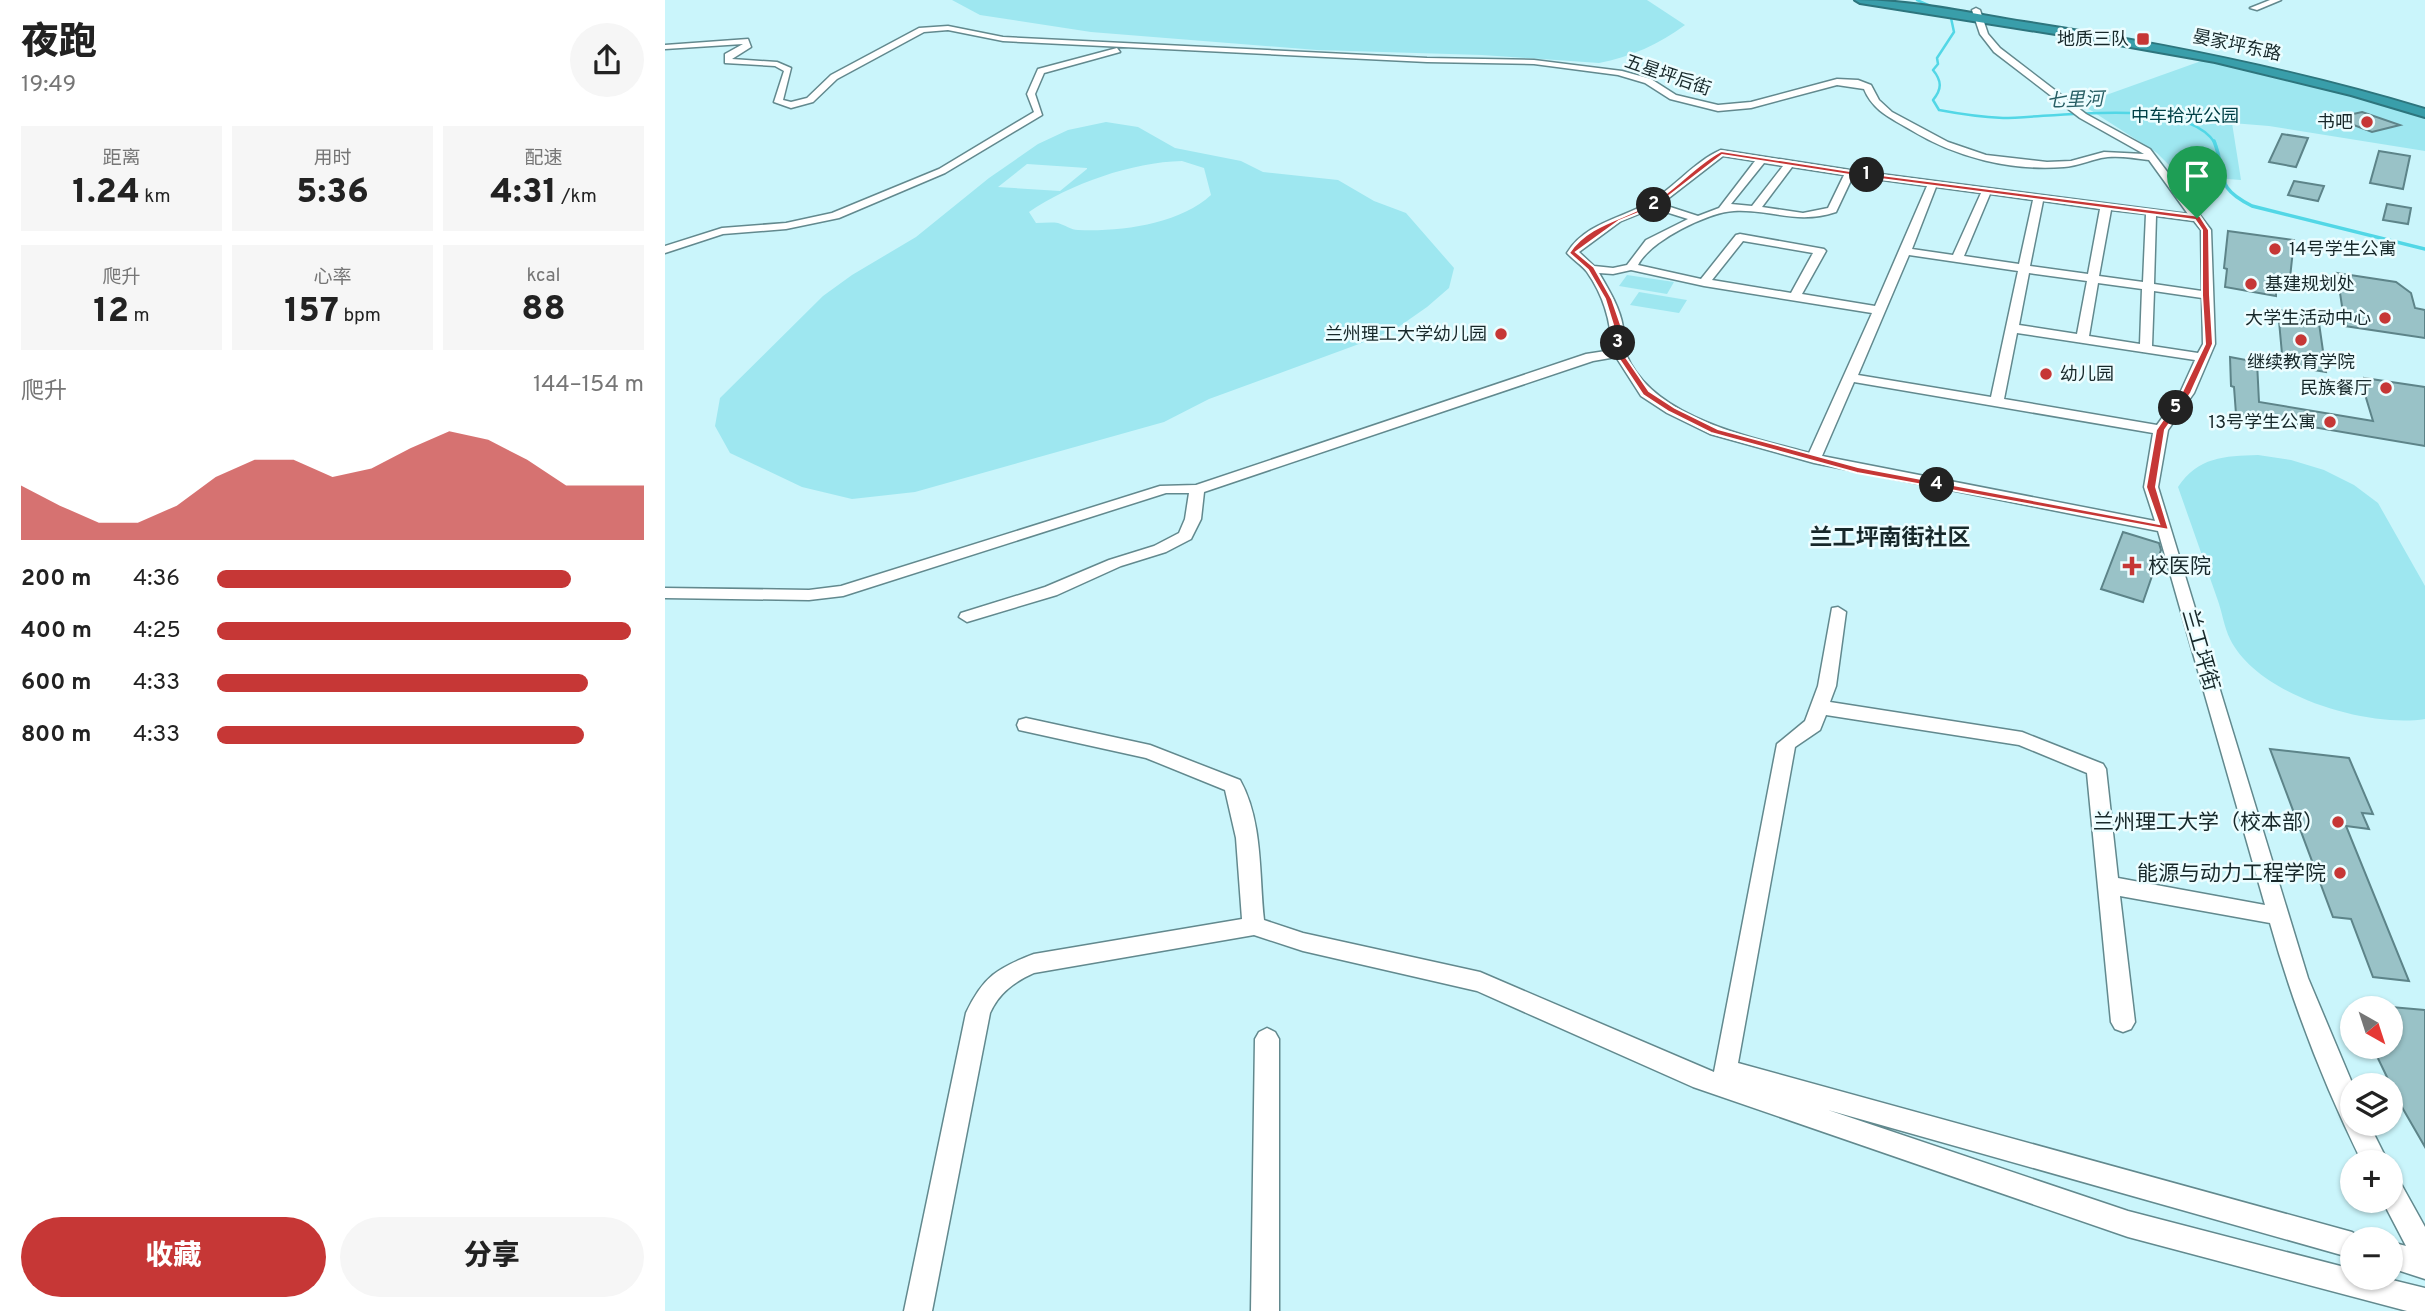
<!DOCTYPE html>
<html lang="zh">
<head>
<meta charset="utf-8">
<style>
  :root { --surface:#fff; --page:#f6f6f6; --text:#222; --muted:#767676; --accent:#c63736 }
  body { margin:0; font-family:Overpass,"Noto Sans SC",sans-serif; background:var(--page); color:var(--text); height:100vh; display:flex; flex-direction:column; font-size:26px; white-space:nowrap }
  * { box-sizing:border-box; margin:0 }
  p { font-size:23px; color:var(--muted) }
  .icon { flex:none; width:38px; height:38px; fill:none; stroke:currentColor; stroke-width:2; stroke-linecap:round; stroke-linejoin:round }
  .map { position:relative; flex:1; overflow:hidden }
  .side { display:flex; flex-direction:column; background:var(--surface); width:665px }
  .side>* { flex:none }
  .needle { width:46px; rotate:141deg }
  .tools { position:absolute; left:1675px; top:996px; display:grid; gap:14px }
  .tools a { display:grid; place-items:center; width:63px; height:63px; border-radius:50%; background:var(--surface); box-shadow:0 2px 5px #0004; font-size:35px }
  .pin { position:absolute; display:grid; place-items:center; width:60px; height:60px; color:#fff; margin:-72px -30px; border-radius:50% 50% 50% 0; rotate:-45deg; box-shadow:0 0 7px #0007 }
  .pin .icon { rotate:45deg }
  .km { position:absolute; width:35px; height:35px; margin:-18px; border-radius:50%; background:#222; color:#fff; font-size:19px; line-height:35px; text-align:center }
  .round { display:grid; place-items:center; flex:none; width:74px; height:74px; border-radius:37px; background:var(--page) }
  .summary { display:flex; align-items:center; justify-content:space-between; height:119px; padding:0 21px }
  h1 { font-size:38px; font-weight:800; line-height:52px }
  .stats { display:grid; grid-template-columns:repeat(3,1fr); gap:10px; height:119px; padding:7px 21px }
  .stats div { display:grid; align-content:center; border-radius:0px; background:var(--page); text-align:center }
  .stats b { font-size:35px; font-weight:800 }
  .stats small { font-size:19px; font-weight:400 }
  .stats p { font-size:19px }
  .chart { height:196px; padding:14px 21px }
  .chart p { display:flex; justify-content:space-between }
  .chart svg { width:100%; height:126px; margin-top:7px; fill:var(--accent); opacity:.7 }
  .action { display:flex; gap:14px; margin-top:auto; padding:14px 21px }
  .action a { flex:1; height:80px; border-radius:42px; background:var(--accent); color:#fff; font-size:28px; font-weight:800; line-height:80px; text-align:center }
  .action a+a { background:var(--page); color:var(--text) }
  ul { padding:0 21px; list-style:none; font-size:23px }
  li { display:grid; grid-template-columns:112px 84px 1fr; align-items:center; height:52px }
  li i { height:18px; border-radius:9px; background:var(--accent) }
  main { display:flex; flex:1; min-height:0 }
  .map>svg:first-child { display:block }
  .green { fill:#9ee7f0; fill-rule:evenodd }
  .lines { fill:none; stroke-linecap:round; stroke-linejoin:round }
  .stream-far1 { stroke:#52d7e6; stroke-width:2.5 }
  .stream { stroke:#52d7e6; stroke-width:3.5 }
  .building { fill:#99c2c7; stroke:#5d8489; stroke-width:2 }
  .minor-casing { stroke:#62898e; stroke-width:3 }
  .highway-casing { stroke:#2d757d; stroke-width:4 }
  .minor { fill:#fff; fill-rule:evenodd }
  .highway { fill:#399eaa; fill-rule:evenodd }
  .route { fill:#c63736; stroke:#fff; stroke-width:2; fill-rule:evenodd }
  .poi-dot { fill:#c63736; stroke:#ecfdff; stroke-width:2.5 }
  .labels { text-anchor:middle; stroke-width:5; stroke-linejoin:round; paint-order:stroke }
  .far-poi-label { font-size:18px; fill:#17282a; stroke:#ecfdff; text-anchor:end }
  .far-street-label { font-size:18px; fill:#17282a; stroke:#ecfdff }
  .far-park-label { font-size:18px; fill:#014147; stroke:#ecfdff }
  .far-water-label { font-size:19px; font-style:italic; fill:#285f65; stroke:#ecfdff }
  .poi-label { font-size:21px; fill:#17282a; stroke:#ecfdff; text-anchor:end }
  .street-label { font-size:21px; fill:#17282a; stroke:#ecfdff }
  .neighbourhood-label { font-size:23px; font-weight:bold; fill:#17282a; stroke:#ecfdff }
</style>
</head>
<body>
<main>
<section class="side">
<div class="summary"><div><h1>夜跑</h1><p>19:49</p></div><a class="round"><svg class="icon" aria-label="share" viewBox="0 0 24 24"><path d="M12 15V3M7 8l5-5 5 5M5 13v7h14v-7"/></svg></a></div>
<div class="stats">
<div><p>距离</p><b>1.24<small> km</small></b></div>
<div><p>用时</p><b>5:36</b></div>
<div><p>配速</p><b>4:31<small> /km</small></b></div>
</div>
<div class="stats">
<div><p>爬升</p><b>12<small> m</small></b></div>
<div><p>心率</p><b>157<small> bpm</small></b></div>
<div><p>kcal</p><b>88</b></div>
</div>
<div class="chart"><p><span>爬升</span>144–154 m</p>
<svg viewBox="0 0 160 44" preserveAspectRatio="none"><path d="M0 44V25L10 32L20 38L30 38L40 32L50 22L60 16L70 16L80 22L90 19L100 12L110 6L120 9L130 16L140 25L150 25L160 25V44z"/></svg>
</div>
<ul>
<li><b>200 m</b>4:36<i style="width:83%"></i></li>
<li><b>400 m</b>4:25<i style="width:97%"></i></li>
<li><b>600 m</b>4:33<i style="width:87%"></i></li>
<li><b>800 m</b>4:33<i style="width:86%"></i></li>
</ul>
<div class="action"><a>收藏</a><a>分享</a></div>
</section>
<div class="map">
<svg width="1760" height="1311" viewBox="0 0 1760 1311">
  <rect width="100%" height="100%" fill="#caf5fb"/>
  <path class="green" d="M 287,0 L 982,0 L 1020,25 C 995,44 965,57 934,63 L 817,55 L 652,50 L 426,32 L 315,15 Z
    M 1539,60 C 1615,74 1687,93 1760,117 L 1760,151 L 1604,126 L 1567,123 L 1576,180 L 1534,177 L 1520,181 L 1492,153 L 1416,104 Z
    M 441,122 L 473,127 L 510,148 L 576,161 L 598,172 L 673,180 L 709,201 L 741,213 L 789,268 L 784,288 L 762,307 L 732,328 L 694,344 L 544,399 L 499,422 L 250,492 L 187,499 L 137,487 L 65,453 L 50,426 L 55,398 L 158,296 L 187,275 L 251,237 L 324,178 L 373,144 L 403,130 ZM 517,161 L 539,168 L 546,195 C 515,224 455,232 413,230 C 406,230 400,225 393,223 C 386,222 378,223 371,223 L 364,212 C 405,184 467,162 517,161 ZM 362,164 L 422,168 L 422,169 L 395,191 L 333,187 Z
    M 962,275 L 1009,282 L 1002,294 L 954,286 Z
    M 974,292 L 1022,300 L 1014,313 L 965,305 Z
    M 1593,455 L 1626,460 L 1659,470 L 1689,485 L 1713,503 L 1760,586 L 1760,719 C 1702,728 1593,696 1565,639 C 1559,627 1557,611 1552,598 C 1539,561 1526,524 1513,487 C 1533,457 1559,456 1593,455 Z"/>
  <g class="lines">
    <path class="stream-far1" d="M 1252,0 L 1272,9
      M 1281,14 L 1286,18 L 1289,32 L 1272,58 L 1273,64 L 1268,70 C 1277,81 1277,89 1268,100 L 1274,110 C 1295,114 1316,117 1338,118 C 1387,118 1519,95 1550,143"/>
    <path class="stream" d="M 1549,141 C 1563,176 1547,186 1587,206 L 1760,249"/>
  </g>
  <path class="building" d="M 1697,112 L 1735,125 L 1707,132 L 1670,118 Z
    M 1617,134 L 1643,138 L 1631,167 L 1604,162 Z
    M 1714,151 L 1745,156 L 1738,189 L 1705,183 Z
    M 1629,181 L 1659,186 L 1653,201 L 1623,195 Z
    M 1722,204 L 1746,208 L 1743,224 L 1718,220 Z
    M 1563,231 L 1629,240 L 1625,278 L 1611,276 L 1611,296 L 1560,287 L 1562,269 L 1559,268 Z
    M 1672,273 L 1731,282 L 1746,293 L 1750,308 L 1760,310 L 1760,338 L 1680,326 Z
    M 1613,310 L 1653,316 L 1661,372 L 1618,365 Z
    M 1565,357 L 1592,362 L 1594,402 L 1708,421 L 1699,391 L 1699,378 L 1760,387 L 1760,446 L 1571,414 L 1569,387 L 1566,386 Z
    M 1458,532 L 1494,543 L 1496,550 L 1478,602 L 1436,589 Z
    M 1605,749 L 1684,758 L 1708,814 L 1697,813 L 1704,829 L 1681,826 L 1744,981 L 1708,977 L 1686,919 L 1668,917 Z
    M 1726,1007 L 1760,1010 L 1760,1147 L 1734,1102 L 1707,1046 L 1726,1046 Z"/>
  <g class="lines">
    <g class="minor-casing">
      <path id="minor" d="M 1605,0 L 1616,0 L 1592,10 L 1585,8 Z
        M 1311,8 L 1315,10 L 1323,34 L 1335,48 L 1421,114 L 1485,149 L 1546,230 L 1550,344 L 1529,393 L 1503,430 L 1493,487 L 1643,978 L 1688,1085 L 1687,1124 L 1704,1124 L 1723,1162 L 1697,1162 C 1660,1087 1628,1005 1605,923 L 1455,896 L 1470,1022 L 1466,1029 L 1458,1032 L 1450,1029 L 1446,1022 L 1422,773 L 1354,745 L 1161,715 L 1155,730 L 1130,747 L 1073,1063 L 1687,1232 L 1698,1239 L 1687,1239 L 1687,1258 L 1163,1110 L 1463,1211 L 1687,1269 L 1687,1278 L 1719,1278 L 1760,1288 L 1760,1311 L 1742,1311 L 1463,1237 L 1028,1087 L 812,991 L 638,951 L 589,935 L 369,973 C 349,982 334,993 325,1013 L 267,1311 L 239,1311 L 301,1013 C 318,977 332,968 369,954 L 577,919 L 571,838 L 560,790 L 481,758 L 354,730 L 352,725 L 354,720 L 361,718 L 485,745 L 575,780 C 598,821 594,875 599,920 L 638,933 L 815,972 L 1049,1072 L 1112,744 L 1140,721 L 1153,686 L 1167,608 L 1173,607 L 1181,612 L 1171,686 L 1165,702 L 1357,732 L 1438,764 L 1441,769 L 1453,878 L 1600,905 L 1493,531 L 1149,463 L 1045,434 L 1002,413 L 976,396 L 951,357 L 928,361 L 539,492 L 536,519 L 526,539 L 501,552 L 456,566 L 392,595 L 302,622 L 294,617 L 296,613 L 380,587 L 444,560 L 489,546 L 514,533 L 520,519 L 524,493 L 501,493 L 178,596 L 144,600 L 0,598 L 0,588 L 144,590 L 176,586 L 495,486 L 531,485 L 921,354 L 947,350 C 946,322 939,296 922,272 C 917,265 908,260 902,253 C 920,223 958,218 985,202 C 1010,187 1030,161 1056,150 L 1185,170 L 1523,214 L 1484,160 C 1468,158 1451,155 1436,158 C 1423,161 1412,166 1399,167 C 1346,171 1292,158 1246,130 C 1226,118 1208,111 1199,89 L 1172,85 L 1086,108 L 1053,111 L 1005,99 L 980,83 L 953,75 L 869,64 L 762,62 L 338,41 L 283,30 L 259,32 L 172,79 L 148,102 L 126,108 L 109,102 L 119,71 L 110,66 L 60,63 L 60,54 L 78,44 L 0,49 L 0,45 L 83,39 L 86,47 L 67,59 L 112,62 L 126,68 L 118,100 L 126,102 L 142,98 L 166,75 L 254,28 L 283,26 L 338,37 L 762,58 L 869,60 L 957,71 L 986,79 L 1011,95 L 1053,105 L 1086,102 L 1172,79 L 1193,80 L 1206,85 L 1214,100 L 1227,112 L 1283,142 L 1321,155 L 1382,162 L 1406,161 L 1439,152 L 1479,154 L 1415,118 L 1329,52 L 1315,34 L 1307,10 ZM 1058,156 L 1090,161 L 1054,208 L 1033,216 L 996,204 ZM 1099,163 L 1118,166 L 1087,206 L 1066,204 ZM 1127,167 L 1179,175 L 1163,208 L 1138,213 L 1097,207 ZM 1188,176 L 1262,186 L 1210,306 L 1137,294 L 1161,251 L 1159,249 L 1075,234 L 1071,235 L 1036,279 L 973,265 C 985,241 1043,212 1069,211 C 1106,209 1132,225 1171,212 ZM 1271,187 L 1316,193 L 1288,255 L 1247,249 ZM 1325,194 L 1368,200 L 1354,264 L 1299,256 ZM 1378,201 L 1435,209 L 1423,274 L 1365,266 ZM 988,208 L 1023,219 L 981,240 L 962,265 L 948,268 L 929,266 L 914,252 L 956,221 ZM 1446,210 L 1481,214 L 1478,282 L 1434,276 ZM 1491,216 L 1529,221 L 1536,230 L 1537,291 L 1489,284 ZM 1078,241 L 1148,253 L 1126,293 L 1047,280 ZM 1244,255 L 1353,271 L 1326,397 L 1193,375 ZM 966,270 L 1039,286 L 1207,313 L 1144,453 C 1085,437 987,418 961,354 C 958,346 960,335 958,327 C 955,308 944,290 934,273 L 948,274 ZM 1364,273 L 1422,281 L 1412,334 L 1354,325 ZM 1433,283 L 1477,289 L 1475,344 L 1424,336 ZM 1489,291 L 1537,298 L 1538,344 L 1533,353 L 1487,346 ZM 1352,333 L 1530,360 L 1515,393 L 1492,425 L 1339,399 ZM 1189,382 L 1488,433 L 1479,487 L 1490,521 L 1157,456 Z
        M 452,48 L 455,52 L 379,73 L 370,94 L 377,115 L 280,173 L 174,218 L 121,229 L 58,234 L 0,253 L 0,246 L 57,228 L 121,223 L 167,213 L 274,169 L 369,112 L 362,94 L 373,69 Z
        M 602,1028 L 610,1032 L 614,1039 L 614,1311 L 586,1311 L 590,1039 L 594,1032 Z
        M 1726,1178 L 1735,1182 L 1760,1227 L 1760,1279 L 1726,1268 L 1726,1242 L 1741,1246 L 1717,1200 L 1726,1200 Z"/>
    </g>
    <g class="highway-casing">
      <path id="highway" d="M 1190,0 C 1246,0 1303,13 1359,22 C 1495,43 1628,69 1760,109 L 1760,117 L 1686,95 L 1550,62 L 1409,37 L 1195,3 Z"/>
    </g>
    <use href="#minor" class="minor"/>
    <use href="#highway" class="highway"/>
  </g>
  <path class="route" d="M 1056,151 L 1185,171 L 1535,216 L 1544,230 L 1545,295 L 1548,344 L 1526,393 L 1500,430 L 1491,487 L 1504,530 L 1192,473 L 1046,433 L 1004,412 L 978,395 L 950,353 L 948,325 L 940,299 L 923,270 L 904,253 C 923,224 960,219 987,203 C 1011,189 1031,164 1056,151 ZM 1057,155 L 1185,175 L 1530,220 L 1537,230 L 1537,295 L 1540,344 L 1517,392 L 1491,430 L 1481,487 L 1494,524 L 1193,467 L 1053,429 L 1010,408 L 984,391 L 958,353 L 956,325 L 947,299 L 929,267 L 911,252 L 954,221 L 991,206 Z"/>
  <g class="poi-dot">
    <rect x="1471" y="32" width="14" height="14" rx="3.5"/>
    <circle cx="1702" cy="122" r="7"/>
    <circle cx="1610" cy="249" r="7"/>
    <circle cx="1586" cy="284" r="7"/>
    <circle cx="1720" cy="318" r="7"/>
    <circle cx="836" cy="334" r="7"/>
    <circle cx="1636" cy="340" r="7"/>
    <circle cx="1381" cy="374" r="7"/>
    <circle cx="1721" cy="388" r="7"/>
    <circle cx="1665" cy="422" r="7"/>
    <path d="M1463.5 555.5h7v7h7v7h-7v7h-7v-7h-7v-7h7z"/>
    <circle cx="1673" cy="822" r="7"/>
    <circle cx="1675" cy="873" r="7"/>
  </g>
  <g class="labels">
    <g class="far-poi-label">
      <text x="1464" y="45">地质三队</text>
      <text x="1688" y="128">书吧</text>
      <text x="1624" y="255" text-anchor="start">14号学生公寓</text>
      <text x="1600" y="290" text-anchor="start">基建规划处</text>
      <text x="1706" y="324">大学生活动中心</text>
      <text x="822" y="340">兰州理工大学幼儿园</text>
      <text x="1636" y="368" text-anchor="middle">继续教育学院</text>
      <text x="1395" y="380" text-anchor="start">幼儿园</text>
      <text x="1707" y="394">民族餐厅</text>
      <text x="1651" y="428">13号学生公寓</text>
    </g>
    <g class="far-street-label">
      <text transform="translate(1572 45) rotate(12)" y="6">晏家坪东路</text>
      <text transform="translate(1003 75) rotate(19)" y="6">五星坪后街</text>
    </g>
    <g class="far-park-label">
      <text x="1520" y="122">中车·拾光公园</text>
    </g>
    <g class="far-water-label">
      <text transform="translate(1410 99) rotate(-2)" y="7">七里河</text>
    </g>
    <g class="poi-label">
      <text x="1483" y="573" text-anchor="start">校医院</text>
      <text x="1659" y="829">兰州理工大学（校本部）</text>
      <text x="1661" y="880">能源与动力工程学院</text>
    </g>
    <g class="street-label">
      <text transform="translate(1536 650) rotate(74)" y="7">兰工坪街</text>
    </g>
    <g class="neighbourhood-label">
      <text x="1225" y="545">兰工坪南街社区</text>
    </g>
  </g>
</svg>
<div class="tools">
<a><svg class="needle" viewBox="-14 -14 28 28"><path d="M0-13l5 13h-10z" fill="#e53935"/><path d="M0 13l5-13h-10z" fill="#767676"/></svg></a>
<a><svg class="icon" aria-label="layers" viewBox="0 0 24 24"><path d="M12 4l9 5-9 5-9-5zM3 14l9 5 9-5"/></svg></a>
<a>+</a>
<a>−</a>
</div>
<div class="pin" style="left:1532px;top:218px;background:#1e9e55"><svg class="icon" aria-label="arrive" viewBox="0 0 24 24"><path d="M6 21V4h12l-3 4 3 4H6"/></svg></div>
<b class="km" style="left:1202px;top:175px">1</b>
<b class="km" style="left:989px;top:205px">2</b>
<b class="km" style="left:953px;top:343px">3</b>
<b class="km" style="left:1272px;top:485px">4</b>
<b class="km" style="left:1511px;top:408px">5</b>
</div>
</main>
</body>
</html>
